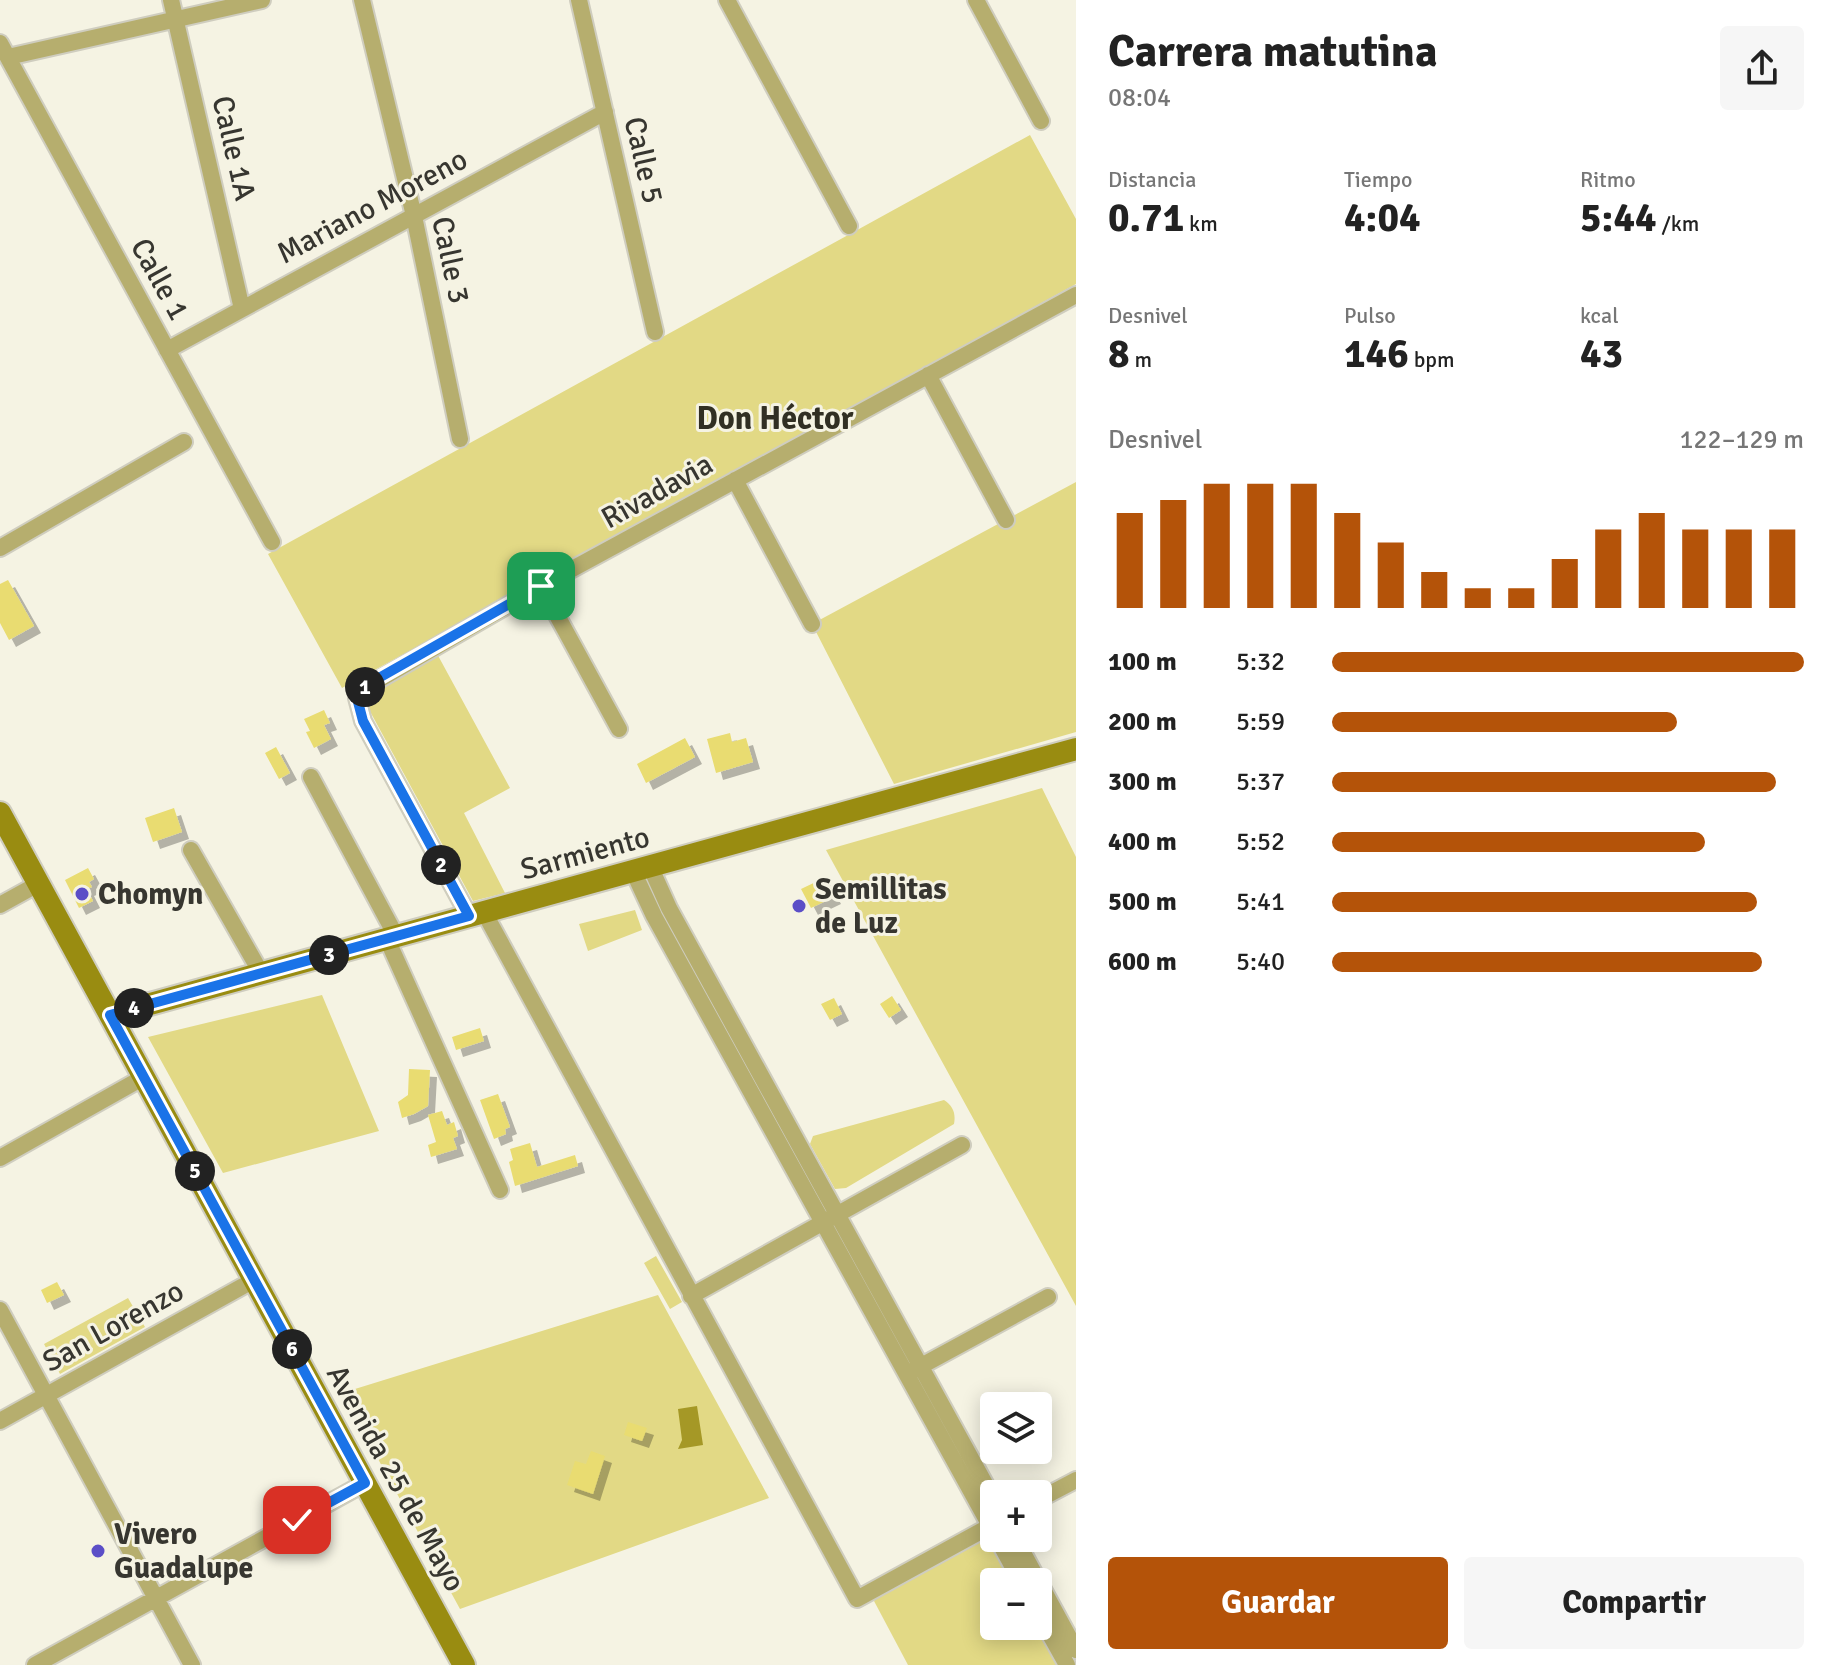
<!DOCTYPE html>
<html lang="es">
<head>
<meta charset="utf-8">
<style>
  :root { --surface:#fff; --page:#f6f6f6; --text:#222; --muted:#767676; --accent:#b45309 }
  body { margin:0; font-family:Signika,sans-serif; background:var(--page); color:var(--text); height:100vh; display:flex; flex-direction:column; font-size:30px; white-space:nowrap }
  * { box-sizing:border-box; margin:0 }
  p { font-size:26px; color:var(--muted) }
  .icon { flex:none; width:44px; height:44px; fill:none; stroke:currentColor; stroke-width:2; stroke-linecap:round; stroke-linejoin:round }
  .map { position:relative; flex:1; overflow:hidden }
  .panel { display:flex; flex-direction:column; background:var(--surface); width:760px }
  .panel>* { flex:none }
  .fabs { position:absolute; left:980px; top:1392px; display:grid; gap:16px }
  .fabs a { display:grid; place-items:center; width:72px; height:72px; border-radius:8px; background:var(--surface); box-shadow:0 4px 20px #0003; font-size:40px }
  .pin { position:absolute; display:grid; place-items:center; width:68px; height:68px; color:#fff; margin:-34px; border-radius:16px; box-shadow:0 4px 12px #0006 }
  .km { position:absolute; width:40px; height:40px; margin:-20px; border-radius:50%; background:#222; color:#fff; font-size:22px; line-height:40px; text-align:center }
  .round { display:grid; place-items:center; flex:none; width:84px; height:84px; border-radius:8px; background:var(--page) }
  .headline { display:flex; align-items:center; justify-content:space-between; height:136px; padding:0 32px }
  h1 { font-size:44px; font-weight:700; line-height:60px }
  .figures { display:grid; grid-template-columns:repeat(3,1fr); gap:12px; height:136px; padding:8px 32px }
  .figures div { display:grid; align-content:center }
  .figures b { font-size:40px; font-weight:700 }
  .figures small { font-size:22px; font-weight:400 }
  .figures p { font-size:22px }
  .chart { height:224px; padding:16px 32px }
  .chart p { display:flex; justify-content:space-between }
  .chart svg { width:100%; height:144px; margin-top:8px; stroke:var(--accent); stroke-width:6 }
  .cta { display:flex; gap:16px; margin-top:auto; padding:16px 32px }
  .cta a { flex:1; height:92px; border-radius:8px; background:var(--accent); color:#fff; font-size:32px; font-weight:700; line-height:92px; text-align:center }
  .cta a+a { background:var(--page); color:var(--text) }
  ul { padding:0 32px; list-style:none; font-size:26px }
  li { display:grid; grid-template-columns:128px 96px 1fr; align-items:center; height:60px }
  li i { height:20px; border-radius:10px; background:var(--accent) }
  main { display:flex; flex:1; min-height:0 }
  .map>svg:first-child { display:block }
  .green { fill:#e2d985 }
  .water { fill:#a59826 }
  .building { fill:#e9dc71; filter:url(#shadow) }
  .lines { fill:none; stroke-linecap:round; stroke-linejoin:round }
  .street-casing { stroke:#cfcdbf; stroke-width:20 }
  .secondary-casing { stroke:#cfcdbf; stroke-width:26 }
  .street { stroke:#b6ae6e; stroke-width:16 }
  .secondary { stroke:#998c11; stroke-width:22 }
  .route-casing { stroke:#fff; stroke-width:16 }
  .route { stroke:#1a73e8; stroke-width:10 }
  .poi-dot { fill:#5b4ec7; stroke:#f5f3e3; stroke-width:3 }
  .labels { text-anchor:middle; stroke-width:6; stroke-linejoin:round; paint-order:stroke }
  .street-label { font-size:30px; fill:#373630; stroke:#f5f3e3 }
  .poi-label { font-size:30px; font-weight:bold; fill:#373630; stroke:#f5f3e3; text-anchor:start }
  .neighbourhood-label { font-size:32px; font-weight:bold; fill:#312f23; stroke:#f5f3e3 }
</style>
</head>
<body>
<main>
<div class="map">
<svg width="1076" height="1665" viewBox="0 0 1076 1665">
  <defs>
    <filter id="shadow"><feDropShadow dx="7" dy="7" stdDeviation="0" flood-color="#0004"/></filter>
  </defs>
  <rect width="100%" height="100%" fill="#f5f3e3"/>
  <path class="green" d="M 1030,135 L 1076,219 L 1076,284 L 342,688 L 268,554 Z
    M 1076,482 L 1076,732 L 894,784 L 812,624 Z
    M 435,650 L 510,788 L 464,813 L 505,893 L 473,901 L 366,704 L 365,694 Z
    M 1042,788 L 1076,857 L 1076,1306 L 826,850 Z
    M 635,910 L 642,930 L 588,951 L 579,924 Z
    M 322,995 L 379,1131 L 223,1173 L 148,1037 Z
    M 944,1100 C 953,1106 956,1113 954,1124 L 846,1188 L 835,1189 L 810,1144 L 813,1136 Z
    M 656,1256 L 682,1302 L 670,1309 L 644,1263 Z
    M 658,1295 L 769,1498 L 460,1609 L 342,1393 Z
    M 128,1298 L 145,1327 L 60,1374 L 44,1344 Z
    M 983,1537 L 992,1542 L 1014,1582 L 994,1582 L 994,1626 L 1038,1626 L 1059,1665 L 908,1665 L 874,1601 L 880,1591 Z"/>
  <path class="water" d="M 697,1406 L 703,1445 L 678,1449 L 682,1440 L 678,1409 Z"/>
  <path class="building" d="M 8,580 L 34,626 L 9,640 L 0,623 L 0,584 Z
    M 324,710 L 330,723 L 324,725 L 331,739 L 314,748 L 306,732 L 310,731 L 304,719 Z
    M 730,733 L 732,742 L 746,738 L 753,762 L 716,773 L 707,739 Z
    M 685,738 L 695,757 L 646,783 L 637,764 Z
    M 276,747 L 290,773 L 279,779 L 265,753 Z
    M 174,808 L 182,832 L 153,842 L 145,818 Z
    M 88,868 L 94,879 L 89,882 L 92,887 L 87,889 L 93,901 L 79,908 L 65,880 Z
    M 824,878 L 834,897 L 811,908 L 801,889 Z
    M 892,996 L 901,1010 L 889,1018 L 880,1004 Z
    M 834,998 L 842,1014 L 830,1020 L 821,1004 Z
    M 480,1028 L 484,1041 L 456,1050 L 452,1037 Z
    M 409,1069 L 430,1070 L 428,1106 L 414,1114 L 402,1118 L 398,1102 L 408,1095 Z
    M 498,1094 L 510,1127 L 505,1129 L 506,1134 L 494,1139 L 480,1100 Z
    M 442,1111 L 447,1125 L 454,1122 L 458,1136 L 453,1138 L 457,1149 L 431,1157 L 428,1145 L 436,1142 L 428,1115 Z
    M 530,1143 L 537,1167 L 575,1155 L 578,1166 L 515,1186 L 509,1162 L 513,1160 L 510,1149 Z
    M 57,1282 L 64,1295 L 47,1303 L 41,1290 Z
    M 628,1422 L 647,1428 L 642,1441 L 624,1435 Z
    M 591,1451 L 605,1456 L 593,1494 L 567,1485 L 575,1461 L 586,1464 Z"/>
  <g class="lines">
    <g class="street-casing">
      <path id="street" d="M 171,0 L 242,309
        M 362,0 L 414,216 L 460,439
        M 579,0 L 655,332
        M 727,0 L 849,226
        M 976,0 L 1041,121
        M 0,43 L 272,542
        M 8,57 L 262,0
        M 167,350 L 605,112
        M 928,375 L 1006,520
        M 735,480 L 812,624
        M 0,548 L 184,442
        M 541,586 L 619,729
        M 311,777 L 396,936
        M 191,850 L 261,973
        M 650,866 L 669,908 L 994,1500
        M 633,871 L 654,916 L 994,1533
        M 0,905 L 38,884
        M 484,912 L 857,1599 L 994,1524
        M 469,916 L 363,721 L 357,698 L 361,690 L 541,586 L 1076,295
        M 387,939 L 500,1190
        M 0,1158 L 144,1077
        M 691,1296 L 962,1145
        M 0,1310 L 192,1665
        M 912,1371 L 1048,1297
        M 0,1421 L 254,1280
        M 1038,1500 L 1076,1480
        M 997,1538 L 1021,1582
        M 1015,1538 L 1076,1650
        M 1038,1613 L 1067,1665
        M 35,1665 L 365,1483"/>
    </g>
    <g class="secondary-casing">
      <path id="secondary" d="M 0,813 L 464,1665
        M 110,1015 L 1076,749"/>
    </g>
    <use href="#street" class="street"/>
    <use href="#secondary" class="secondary"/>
  </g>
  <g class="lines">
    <g class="route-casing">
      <path id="route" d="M 297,1520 L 365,1483 L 110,1015 L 469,916 L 363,721 L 357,698 L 361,690 L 370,683 L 541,586"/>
    </g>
    <use href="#route" class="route"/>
  </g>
  <g class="poi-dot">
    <circle cx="82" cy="894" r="8"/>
    <circle cx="799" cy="906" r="8"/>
    <circle cx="98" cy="1551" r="8"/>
  </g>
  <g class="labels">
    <g class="street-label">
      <text transform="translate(234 148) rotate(77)" y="10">Calle 1A</text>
      <text transform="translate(644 160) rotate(77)" y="10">Calle 5</text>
      <text transform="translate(372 206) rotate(-28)" y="10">Mariano Moreno</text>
      <text transform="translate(451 260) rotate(78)" y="10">Calle 3</text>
      <text transform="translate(160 279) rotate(61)" y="10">Calle 1</text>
      <text transform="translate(657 491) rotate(-29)" y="10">Rivadavia</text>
      <text transform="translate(585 853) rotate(-15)" y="10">Sarmiento</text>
      <text transform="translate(113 1326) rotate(-29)" y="10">San Lorenzo</text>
      <text transform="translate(396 1478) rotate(61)" y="10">Avenida 25 de Mayo</text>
    </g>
    <g class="poi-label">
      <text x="815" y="899">Semillitas<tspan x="815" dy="34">de Luz</tspan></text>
      <text x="98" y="904">Chomyn</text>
      <text x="114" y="1544">Vivero<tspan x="114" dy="34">Guadalupe</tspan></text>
    </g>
    <g class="neighbourhood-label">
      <text x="775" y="429">Don Héctor</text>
    </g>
  </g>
</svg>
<div class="fabs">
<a><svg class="icon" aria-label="layers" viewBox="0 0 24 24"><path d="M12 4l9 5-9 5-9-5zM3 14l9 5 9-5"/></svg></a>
<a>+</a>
<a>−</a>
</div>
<div class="pin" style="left:541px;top:586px;background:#1e9e55"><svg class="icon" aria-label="arrive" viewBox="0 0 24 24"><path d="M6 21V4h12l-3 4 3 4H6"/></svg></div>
<div class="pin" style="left:297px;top:1520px;background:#d93025"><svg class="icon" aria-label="check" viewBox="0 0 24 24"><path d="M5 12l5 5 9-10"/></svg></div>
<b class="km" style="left:365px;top:687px">1</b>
<b class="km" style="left:441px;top:865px">2</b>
<b class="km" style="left:329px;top:955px">3</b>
<b class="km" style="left:134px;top:1008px">4</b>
<b class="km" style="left:195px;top:1171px">5</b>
<b class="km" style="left:292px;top:1349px">6</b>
</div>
<section class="panel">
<div class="headline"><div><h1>Carrera matutina</h1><p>08:04</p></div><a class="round"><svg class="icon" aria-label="share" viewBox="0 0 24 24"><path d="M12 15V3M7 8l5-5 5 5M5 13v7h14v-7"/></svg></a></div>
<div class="figures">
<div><p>Distancia</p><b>0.71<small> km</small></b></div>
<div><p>Tiempo</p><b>4:04</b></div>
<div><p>Ritmo</p><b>5:44<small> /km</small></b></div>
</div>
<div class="figures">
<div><p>Desnivel</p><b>8<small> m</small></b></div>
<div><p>Pulso</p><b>146<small> bpm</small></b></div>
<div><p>kcal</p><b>43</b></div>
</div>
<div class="chart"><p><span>Desnivel</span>122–129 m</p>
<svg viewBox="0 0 160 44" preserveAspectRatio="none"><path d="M5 44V15M15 44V11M25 44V6M35 44V6M45 44V6M55 44V15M65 44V24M75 44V33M85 44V38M95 44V38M105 44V29M115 44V20M125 44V15M135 44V20M145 44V20M155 44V20"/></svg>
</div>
<ul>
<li><b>100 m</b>5:32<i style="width:100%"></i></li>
<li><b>200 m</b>5:59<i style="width:73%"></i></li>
<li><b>300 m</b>5:37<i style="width:94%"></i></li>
<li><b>400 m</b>5:52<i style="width:79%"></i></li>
<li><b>500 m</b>5:41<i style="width:90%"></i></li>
<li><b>600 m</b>5:40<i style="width:91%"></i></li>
</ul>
<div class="cta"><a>Guardar</a><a>Compartir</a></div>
</section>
</main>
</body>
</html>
